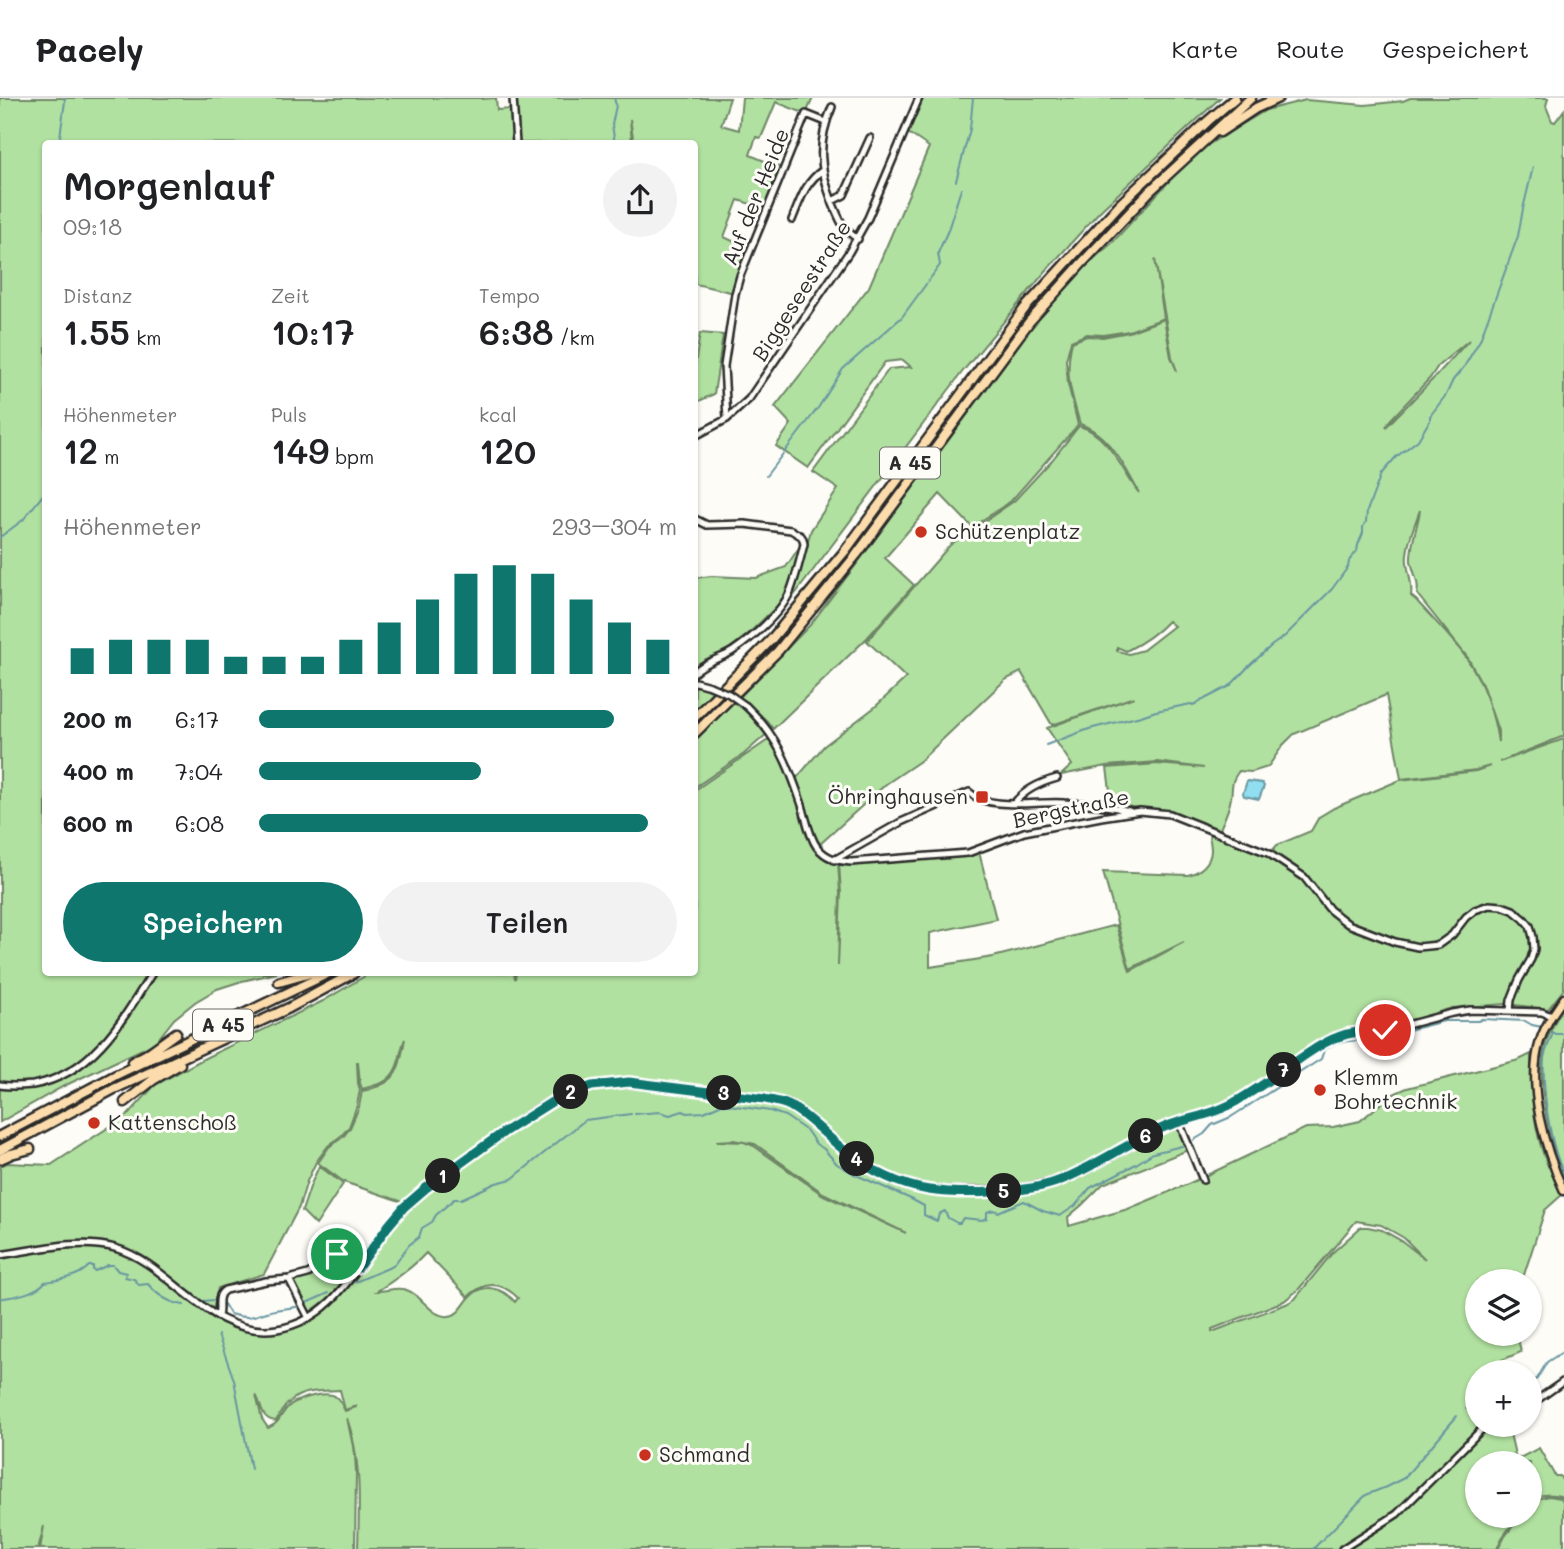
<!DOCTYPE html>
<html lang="de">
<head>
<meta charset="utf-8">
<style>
  :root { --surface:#fff; --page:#f2f2f2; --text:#202124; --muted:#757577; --line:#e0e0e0; --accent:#0f766e }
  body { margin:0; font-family:Mali,sans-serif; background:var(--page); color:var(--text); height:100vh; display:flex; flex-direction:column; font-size:26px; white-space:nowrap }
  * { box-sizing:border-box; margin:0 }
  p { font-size:23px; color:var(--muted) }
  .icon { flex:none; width:38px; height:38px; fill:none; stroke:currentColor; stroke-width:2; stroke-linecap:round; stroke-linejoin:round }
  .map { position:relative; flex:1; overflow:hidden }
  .panel { position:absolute; left:42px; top:42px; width:656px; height:836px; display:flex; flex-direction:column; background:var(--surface); border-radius:7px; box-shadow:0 2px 5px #0004 }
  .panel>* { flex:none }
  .controls { position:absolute; left:1465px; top:1171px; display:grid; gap:14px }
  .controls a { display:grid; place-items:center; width:77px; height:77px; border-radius:50%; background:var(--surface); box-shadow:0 2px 5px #0004; font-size:35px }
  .pin { position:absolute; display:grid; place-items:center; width:60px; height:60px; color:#fff; margin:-30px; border:4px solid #fff; border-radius:50%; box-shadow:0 2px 7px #0007 }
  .km { position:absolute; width:35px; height:35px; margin:-18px; border-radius:50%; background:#222; color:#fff; font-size:19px; line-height:35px; text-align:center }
  .round { display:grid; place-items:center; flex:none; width:74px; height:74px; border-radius:37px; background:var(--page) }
  .head { display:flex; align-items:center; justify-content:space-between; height:119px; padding:0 21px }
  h1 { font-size:38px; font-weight:600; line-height:52px }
  .metrics { display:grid; grid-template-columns:repeat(3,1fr); gap:10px; height:119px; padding:7px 21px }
  .metrics div { display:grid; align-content:center }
  .metrics b { font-size:35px; font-weight:600 }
  .metrics small { font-size:19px; font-weight:400 }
  .metrics p { font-size:19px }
  .chart { height:196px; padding:14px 21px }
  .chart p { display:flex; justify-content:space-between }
  .chart svg { width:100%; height:126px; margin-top:7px; stroke:var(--accent); stroke-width:6 }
  .action { display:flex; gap:14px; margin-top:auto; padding:14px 21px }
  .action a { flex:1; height:80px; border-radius:42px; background:var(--accent); color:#fff; font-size:28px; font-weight:600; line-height:80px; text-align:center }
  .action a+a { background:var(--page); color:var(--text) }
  ul { padding:0 21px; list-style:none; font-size:23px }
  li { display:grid; grid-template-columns:112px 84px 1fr; align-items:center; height:52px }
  li i { height:18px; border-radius:9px; background:var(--accent) }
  header { display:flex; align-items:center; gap:42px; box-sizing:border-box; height:98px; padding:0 35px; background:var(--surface); border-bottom:2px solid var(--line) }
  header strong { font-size:33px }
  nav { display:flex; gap:38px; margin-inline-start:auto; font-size:24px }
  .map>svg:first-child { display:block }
  .green { fill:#b1e1a0; stroke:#6e8666; stroke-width:2; fill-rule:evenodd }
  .water { fill:#90deef; stroke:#6896a1; stroke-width:2 }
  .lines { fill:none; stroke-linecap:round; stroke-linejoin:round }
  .stream { stroke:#6896a1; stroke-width:2 }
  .minor-casing { stroke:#2b2b2b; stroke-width:10 }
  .major-casing { stroke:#2b2b2b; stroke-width:11 }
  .highway-casing { stroke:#2b2b2b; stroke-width:13 }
  .minor { stroke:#fdfcf7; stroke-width:5 }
  .major { stroke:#fcdcac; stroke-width:6 }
  .highway { stroke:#fcdcac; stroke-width:8 }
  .minor-bridge-casing { stroke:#2b2b2b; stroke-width:10; stroke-linecap:butt }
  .minor-bridge { stroke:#fdfcf7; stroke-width:5 }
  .route-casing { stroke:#fff; stroke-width:14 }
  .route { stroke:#0f766e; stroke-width:9 }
  .poi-dot { fill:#c8321e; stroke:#fdfcf7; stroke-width:2.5 }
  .labels { text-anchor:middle; stroke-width:6; stroke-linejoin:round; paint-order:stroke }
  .shield { fill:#fdfcf7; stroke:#6a6a68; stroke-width:2 }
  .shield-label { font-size:19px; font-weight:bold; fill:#2b2b2b }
  .street-label { font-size:21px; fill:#2b2b2b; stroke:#fdfcf7 }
  .poi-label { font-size:21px; fill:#2b2b2b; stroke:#fdfcf7; text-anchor:start }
</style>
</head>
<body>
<header>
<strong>Pacely</strong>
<nav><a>Karte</a><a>Route</a><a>Gespeichert</a></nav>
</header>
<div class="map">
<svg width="1564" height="1451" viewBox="0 0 1564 1451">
  <rect width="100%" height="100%" fill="#fdfcf7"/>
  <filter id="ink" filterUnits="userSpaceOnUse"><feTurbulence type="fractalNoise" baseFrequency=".0143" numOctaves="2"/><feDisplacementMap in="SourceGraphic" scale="14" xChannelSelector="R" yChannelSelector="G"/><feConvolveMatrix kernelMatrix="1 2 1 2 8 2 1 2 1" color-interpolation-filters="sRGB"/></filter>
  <g filter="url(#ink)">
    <path class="green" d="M 0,0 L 483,0 L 483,1 L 496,0 L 497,12 L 512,11 L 515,45 L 46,46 L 46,875 L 151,875 L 97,954 L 112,937 L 153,875 L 277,875 L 242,883 L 217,891 L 195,904 L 174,921 L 155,945 L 64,988 L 0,1024 Z
      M 514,0 L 730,0 L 721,27 L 739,32 L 742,0 L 813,0 L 806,16 L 776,4 L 761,40 L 756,39 L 750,57 L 784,71 L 767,111 L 738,102 L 724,139 L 750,151 L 735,195 L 695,186 L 695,46 L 634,45 L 630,21 L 632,45 L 576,46 L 576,44 L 560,43 L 559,45 L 517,45 Z
      M 923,0 L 1220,0 L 1099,114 L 1045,174 L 963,273 L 793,499 L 811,432 L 838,391 L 813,374 L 889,271 L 911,269 L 903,262 L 885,264 L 808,370 L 776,348 L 791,326 L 775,309 L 869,189 L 929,49 L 908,35 Z
      M 1410,0 L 1548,0 L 1546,8 L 1552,23 L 1555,24 L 1564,12 L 1564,638 L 1499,664 L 1564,641 L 1564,891 L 1548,911 L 1506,906 L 1452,910 L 1403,925 L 1358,929 L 1328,938 L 1239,1000 L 1175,1023 L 1188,1052 L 1103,1086 L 1082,1107 L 1068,1119 L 1069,1128 L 1128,1111 L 1188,1086 L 1306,1030 L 1333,1029 L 1360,1023 L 1391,997 L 1407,990 L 1519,962 L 1531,956 C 1531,994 1533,1034 1548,1068 L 1555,1055 C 1546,1023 1535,975 1547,942 C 1551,931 1557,919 1564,908 L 1564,1095 L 1545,1112 L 1522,1183 L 1477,1183 L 1477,1236 L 1517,1236 L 1521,1254 L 1502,1262 L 1501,1274 L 1477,1274 L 1477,1326 L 1485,1327 L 1404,1407 L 1388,1420 L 1340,1451 L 358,1451 C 359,1406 362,1363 347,1320 L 355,1358 L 356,1374 L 355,1451 L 40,1451 L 44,1428 L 38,1451 L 0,1451 L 0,1069 L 7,1065 L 51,1067 L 129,1016 L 155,987 L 205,960 L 323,903 L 370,875 L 514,875 L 515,881 L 516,875 L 695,875 L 695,692 L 771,640 L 792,683 L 815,748 L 828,761 L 838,764 L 840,795 L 838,868 L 841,795 L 839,765 L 968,756 L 979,754 L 996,821 L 930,835 L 930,869 L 993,859 L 1116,827 L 1130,873 L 1184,844 L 1130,871 L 1103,774 L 1188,777 C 1200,774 1211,765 1211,752 C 1211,745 1209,740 1209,733 C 1248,749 1287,763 1316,794 L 1317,792 L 1307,779 L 1271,754 L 1277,747 L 1311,733 L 1319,719 L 1334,710 L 1400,682 L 1476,673 L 1490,668 L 1476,672 L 1401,681 L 1386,597 L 1294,636 L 1283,647 L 1268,669 L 1252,674 L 1239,673 C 1230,685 1233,687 1231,700 C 1229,712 1224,722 1219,733 L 1176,716 L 1161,712 L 1112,707 L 1107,670 L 1157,666 L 1204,670 L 1157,664 L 1107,668 L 1061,677 L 1072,667 L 1047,630 L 1134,599 L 1052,627 L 1021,574 L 1005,582 L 920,663 L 886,686 L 818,748 L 795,682 L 824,648 L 875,609 L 906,580 L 867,543 L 950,447 L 1014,403 L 1052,362 L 1079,328 C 1109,336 1122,373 1139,395 C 1126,370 1108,335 1080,326 C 1071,294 1064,277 1072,244 L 1087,238 L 1103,239 L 1129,234 L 1164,221 L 1171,259 L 1177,273 L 1172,259 L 1155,161 L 1164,220 L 1129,233 L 1103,237 L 1087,236 L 1071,243 L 1066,262 L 1068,286 L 1078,327 L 1011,403 L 972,429 L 940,396 L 885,460 L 914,487 L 867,540 L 773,631 L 767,623 L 740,599 L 810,527 L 859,463 L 1031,230 L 1084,169 L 1112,145 L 1196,54 L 1266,12 L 1306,2 L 1365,7 L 1403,3 ZM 1469,242 L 1434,280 L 1386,329 L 1390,322 L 1430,280 L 1438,268 ZM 1420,412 C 1418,428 1410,446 1411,463 C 1413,475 1420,485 1417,496 L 1468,560 L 1482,586 L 1498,633 L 1498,644 C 1494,617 1483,584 1467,561 C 1454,542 1432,520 1416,502 L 1411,498 C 1413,485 1408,476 1407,464 C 1405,450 1415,425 1420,412 ZM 1168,523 L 1174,528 L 1143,552 L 1129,556 L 1117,553 L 1117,549 L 1126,553 C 1142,545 1156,536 1168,523 ZM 405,941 C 398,975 398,985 362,993 L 359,1009 L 350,1030 L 343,1039 L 329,1049 L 318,1065 L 344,1084 L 406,1105 L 426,1087 L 493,1041 L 499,1040 L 409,1108 L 389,1130 L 335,1204 L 310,1223 L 276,1233 L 246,1232 L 232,1228 L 212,1218 L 218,1190 L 264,1176 L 299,1109 L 307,1083 L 316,1064 L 328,1048 L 342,1037 L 349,1029 L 357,1007 L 360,992 L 358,985 L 357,964 L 358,964 L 360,985 L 362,991 C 381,986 393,984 399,962 C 401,955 402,947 405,941 ZM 628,981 L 652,984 L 650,989 L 606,988 L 605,983 ZM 733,1042 L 755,1046 L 823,1095 L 906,1135 L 823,1097 L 754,1048 L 744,1044 L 716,1043 ZM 1356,1123 L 1381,1127 L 1404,1140 L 1425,1161 L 1402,1143 L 1382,1132 L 1368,1129 L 1361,1129 L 1333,1154 L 1295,1201 L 1286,1206 L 1212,1234 L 1212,1231 L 1284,1203 L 1298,1192 ZM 426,1155 L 468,1199 C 485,1182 502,1184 518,1200 L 515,1204 C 502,1189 483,1184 469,1200 C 463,1207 459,1217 449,1218 C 432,1220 423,1199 409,1193 C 399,1188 387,1193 377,1193 C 395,1182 412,1170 426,1155 ZM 340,1292 L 345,1312 L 356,1308 L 356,1309 L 345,1313 C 343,1309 340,1302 336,1299 C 327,1292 294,1301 287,1310 C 279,1319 281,1324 268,1330 L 262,1321 L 256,1297 C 262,1306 260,1322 276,1323 C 292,1291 308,1294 340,1292 Z
      M 700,235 L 723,237 L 714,296 L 695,305 L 695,267 Z
      M 802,445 L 787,493 L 776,509 L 747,537 L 726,553 L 695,569 L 695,480 L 712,478 L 756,480 L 786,469 Z
      M 695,586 L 717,593 L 695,614 Z
      M 734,604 L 748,612 L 768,635 L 744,656 L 695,689 L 695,642 Z
      M 319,1068 L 343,1086 L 316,1127 L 302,1113 L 311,1086 Z
      M 332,1164 L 347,1178 L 330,1199 L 310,1214 L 293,1182 L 309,1178 Z
      M 1490,1327 L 1508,1327 L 1516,1361 L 1514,1363 L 1539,1350 L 1555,1378 L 1560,1378 L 1564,1386 L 1564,1399 C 1551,1395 1540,1395 1530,1403 L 1530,1365 L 1477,1365 L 1477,1418 L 1518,1418 L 1502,1440 L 1497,1451 L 1344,1451 L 1388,1424 Z
      M 1549,1398 L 1561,1400 L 1564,1405 L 1564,1451 L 1498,1451 L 1503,1441 L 1521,1418 L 1530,1418 L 1530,1406 L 1537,1401 Z"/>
    <path class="water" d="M 1247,683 L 1262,685 L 1264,688 L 1259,701 L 1244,698 L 1243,695 Z"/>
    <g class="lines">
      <path class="stream" d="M 614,0 L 616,7 L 612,27 L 615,46
        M 59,46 L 65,3 L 64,0
        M 956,83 L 970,31 L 973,0
        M 766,378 L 818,310 L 843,271 L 902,219 L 940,167 L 938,155 L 948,132 L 961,91
        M 0,439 L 23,422 L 46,393
        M 1046,647 L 1089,631 L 1141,618 L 1156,613 L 1191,606 L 1193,607 L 1230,588 L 1250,567 L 1271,548 L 1285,538 L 1332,491 L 1348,469 L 1349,463 L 1357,453 L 1358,447 L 1363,435 L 1363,429 L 1366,424 L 1367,413 L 1381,376 L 1396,359 L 1418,342 L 1430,322 L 1430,318 L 1446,297 L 1453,282 L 1464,269 L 1480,242 L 1518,138 L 1523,111 L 1533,69
        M 1552,934 L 1555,936 L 1564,936
        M 1553,935 C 1550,943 1545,952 1544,961 C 1542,992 1550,1048 1564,1076
        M 635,1016 L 660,1014 L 670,1017 L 683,1013 L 687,1015 L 704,1014 L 722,1006 L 770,1013 L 785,1018 L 807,1033 L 816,1046 L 824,1051 L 837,1066 L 854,1076 L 911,1101 L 924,1108 L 924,1117 L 937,1123 L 939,1116 L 945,1113 L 948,1120 L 957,1125 L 960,1125 L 963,1120 L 982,1122 L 987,1120 L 987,1114 L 994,1112 L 998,1114 L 1024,1103 L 1043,1113 L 1060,1118 L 1075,1108 L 1090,1090 L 1136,1066 L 1153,1055 L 1182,1048
        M 1194,1042 L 1204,1036 L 1212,1027 L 1231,1019 L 1321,961 L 1324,952 L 1338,944 L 1374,941 L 1444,923 L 1478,923 L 1482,921 L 1525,923 L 1532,927 L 1542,929
        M 355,1184 L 393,1168 L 409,1147 L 419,1139 L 422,1130 L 432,1124 L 436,1117 L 454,1101 L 461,1101 L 496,1085 L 512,1081 L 585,1022 L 631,1016
        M 0,1201 C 14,1198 35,1196 45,1184 C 60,1182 79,1179 89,1168 L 93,1168 L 93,1172 L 95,1173 L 108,1167 L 113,1167 L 118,1173 L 126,1175 L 125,1179 L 134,1181 L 139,1187 L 148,1186 C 157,1197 170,1205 184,1207
        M 203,1203 L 214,1202
        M 224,1206 L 230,1216 C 254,1223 254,1216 275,1212 C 283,1210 291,1211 299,1208
        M 304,1206 L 329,1195
        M 218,1237 L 234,1282 L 251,1371
        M 1530,1284 L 1537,1281 L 1547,1264 L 1564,1253
        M 1466,1311 L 1472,1307 L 1477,1310
        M 1313,1451 L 1366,1397 L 1386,1389 L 1404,1380 L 1457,1318"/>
      <g class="minor-casing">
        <path id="minor" d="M 513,0 L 516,46
          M 832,9 C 817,45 819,70 833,106 C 840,122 842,131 858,141
          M 832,103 L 844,97 L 870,40
          M 792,122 C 800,103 805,84 823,72
          M 727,321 L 724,268 L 735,196 L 740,178 L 806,16 L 826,24
          M 695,338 L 727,321 L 749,301 L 849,154 L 868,120 L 919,0
          M 695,421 L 707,427 L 745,426 L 791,432 L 801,438 L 803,441 L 804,446 C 800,462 796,479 790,494 C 782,514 751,541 733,553 C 721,561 705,563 695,574
          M 695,584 L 710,588
          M 746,608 C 777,637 789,668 802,707 C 806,720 809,738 817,749 C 826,760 837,763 851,764 L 968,755 L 1024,734 L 1101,719 L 1140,713 L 1170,716 L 1268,755 L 1304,779 L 1330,812 L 1348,826 L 1395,844 L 1418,849 L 1438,847 L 1452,837 L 1466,819 L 1475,812 L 1489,807 L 1502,808 L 1513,812 L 1524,821 L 1530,828 L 1533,839 L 1534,851 L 1531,861 L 1519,882 L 1511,902 L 1510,913
          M 1014,705 C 1025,692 1042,684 1057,680
          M 834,762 L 901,724 L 969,694 C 989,713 1037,703 1064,705 C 1086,705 1108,707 1129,713
          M 0,987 C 11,989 22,988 33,987 C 91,977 123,922 152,875
          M 1179,1024 L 1203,1082
          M 0,1157 C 35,1152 80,1140 115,1150 C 173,1167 209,1241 277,1231 C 334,1222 357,1167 389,1127 C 413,1096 446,1075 478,1053 C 508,1032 537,1007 572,994 C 608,980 644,986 681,990 C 709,994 737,997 765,1001 L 789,1007 L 806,1019 L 844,1053 L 874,1073 L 893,1082 L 929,1092 L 955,1093 L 1014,1092 L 1059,1083 L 1096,1066 L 1162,1030 L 1221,1012 L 1240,1001 L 1316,950 L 1338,938 L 1360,934 L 1403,928 L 1452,915 L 1470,912 L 1542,914 L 1551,918
          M 289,1181 L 309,1220
          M 218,1218 C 221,1209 215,1198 225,1192 L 266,1183 L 289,1181 L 308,1176 L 337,1156 L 343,1155 L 358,1170
          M 1530,1307 L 1564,1283
          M 1342,1451 L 1397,1416 L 1479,1334 L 1488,1326"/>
      </g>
      <g class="major-casing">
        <path id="major" d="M 1564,900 C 1554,914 1545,927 1540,943 C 1526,988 1545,1052 1564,1093"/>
      </g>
      <g class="highway-casing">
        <path id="highway" d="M 1220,34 L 1256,10 L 1278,0
          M 695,619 L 770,543 L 845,453 L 1025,210 L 1119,107 L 1208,23 L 1235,0
          M 695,635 L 778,553 L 857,456 L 1029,224 L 1082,165 L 1150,93 L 1251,0
          M 279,884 L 311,875
          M 132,964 L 147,956 L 176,935
          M 125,1004 L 153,982 L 180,966
          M 0,1038 L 116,977 L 329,875
          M 0,1052 L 114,991 L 289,910 L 354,875
          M 0,1061 L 11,1056 L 30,1051"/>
      </g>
      <use href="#minor" class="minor"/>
      <use href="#major" class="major"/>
      <use href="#highway" class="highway"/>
      <g class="minor-bridge-casing">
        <path id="minor-bridge" d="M 710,588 L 729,596 L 746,608"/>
      </g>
      <use href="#minor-bridge" class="minor-bridge"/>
    </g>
  </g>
  <g class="lines" filter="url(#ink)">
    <g class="route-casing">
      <path id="route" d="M 337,1156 L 343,1155 L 358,1170 L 388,1128 L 404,1109 L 426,1090 L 504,1034 L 558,1000 L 592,988 L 629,984 L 765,1001 C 773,1003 783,1004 790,1008 C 810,1019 826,1038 844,1052 C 868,1071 898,1087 929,1092 C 963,1097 1030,1095 1061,1082 C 1096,1068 1126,1046 1160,1031 C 1184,1020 1212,1018 1235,1004 C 1258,991 1279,975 1301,960 C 1313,952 1325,943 1338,939 C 1353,933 1369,933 1385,932"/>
    </g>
    <use href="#route" class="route"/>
  </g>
  <g class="poi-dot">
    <circle cx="921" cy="434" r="7"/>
    <rect x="975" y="692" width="14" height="14" rx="3.5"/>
    <circle cx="1320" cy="992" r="7"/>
    <circle cx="94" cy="1025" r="7"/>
    <circle cx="645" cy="1357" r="7"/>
  </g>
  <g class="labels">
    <g class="shield">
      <rect x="880" y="349.5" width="60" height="31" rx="5"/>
      <rect x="193" y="911.5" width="60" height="31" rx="5"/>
    </g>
    <g class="shield-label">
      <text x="910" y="372">A 45</text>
      <text x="223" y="934">A 45</text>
    </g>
    <g class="street-label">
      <text transform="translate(756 99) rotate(-68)" y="7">Auf der Heide</text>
      <text transform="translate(802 193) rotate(-57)" y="7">Biggeseestraße</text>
      <text transform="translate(1071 711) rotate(-12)" y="7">Bergstraße</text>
    </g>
    <g class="poi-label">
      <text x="935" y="441">Schützenplatz</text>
      <text x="968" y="706" text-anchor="end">Öhringhausen</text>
      <text x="1334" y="987">Klemm<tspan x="1334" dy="24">Bohrtechnik</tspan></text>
      <text x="108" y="1032">Kattenschoß</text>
      <text x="659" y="1364">Schmand</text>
    </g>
  </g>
</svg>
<div class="controls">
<a><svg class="icon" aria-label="layers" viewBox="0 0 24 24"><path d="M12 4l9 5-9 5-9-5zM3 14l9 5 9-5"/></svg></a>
<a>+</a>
<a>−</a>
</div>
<div class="pin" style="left:337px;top:1156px;background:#1e9e55"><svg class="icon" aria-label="arrive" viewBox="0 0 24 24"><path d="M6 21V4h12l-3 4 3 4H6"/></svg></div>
<div class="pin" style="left:1385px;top:932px;background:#d93025"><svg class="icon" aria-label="check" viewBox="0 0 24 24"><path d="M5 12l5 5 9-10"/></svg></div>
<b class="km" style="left:443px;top:1078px">1</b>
<b class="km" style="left:571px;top:994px">2</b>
<b class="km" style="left:724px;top:995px">3</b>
<b class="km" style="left:857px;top:1061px">4</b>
<b class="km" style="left:1004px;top:1093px">5</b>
<b class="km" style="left:1146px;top:1038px">6</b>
<b class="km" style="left:1284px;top:972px">7</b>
<section class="panel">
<div class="head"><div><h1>Morgenlauf</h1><p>09:18</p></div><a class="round"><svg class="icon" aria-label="share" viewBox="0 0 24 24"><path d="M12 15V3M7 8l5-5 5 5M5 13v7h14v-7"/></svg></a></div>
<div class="metrics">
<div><p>Distanz</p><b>1.55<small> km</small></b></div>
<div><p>Zeit</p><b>10:17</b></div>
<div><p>Tempo</p><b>6:38<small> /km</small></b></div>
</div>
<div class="metrics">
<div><p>Höhenmeter</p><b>12<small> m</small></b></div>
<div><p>Puls</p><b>149<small> bpm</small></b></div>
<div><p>kcal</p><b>120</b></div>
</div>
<div class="chart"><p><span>Höhenmeter</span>293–304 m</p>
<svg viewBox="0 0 160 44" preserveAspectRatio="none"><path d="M5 44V35M15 44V32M25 44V32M35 44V32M45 44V38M55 44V38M65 44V38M75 44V32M85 44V26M95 44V18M105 44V9M115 44V6M125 44V9M135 44V18M145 44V26M155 44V32"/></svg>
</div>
<ul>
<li><b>200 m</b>6:17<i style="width:85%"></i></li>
<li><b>400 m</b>7:04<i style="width:53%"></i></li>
<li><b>600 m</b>6:08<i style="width:93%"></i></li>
</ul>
<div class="action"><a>Speichern</a><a>Teilen</a></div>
</section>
</div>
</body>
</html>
